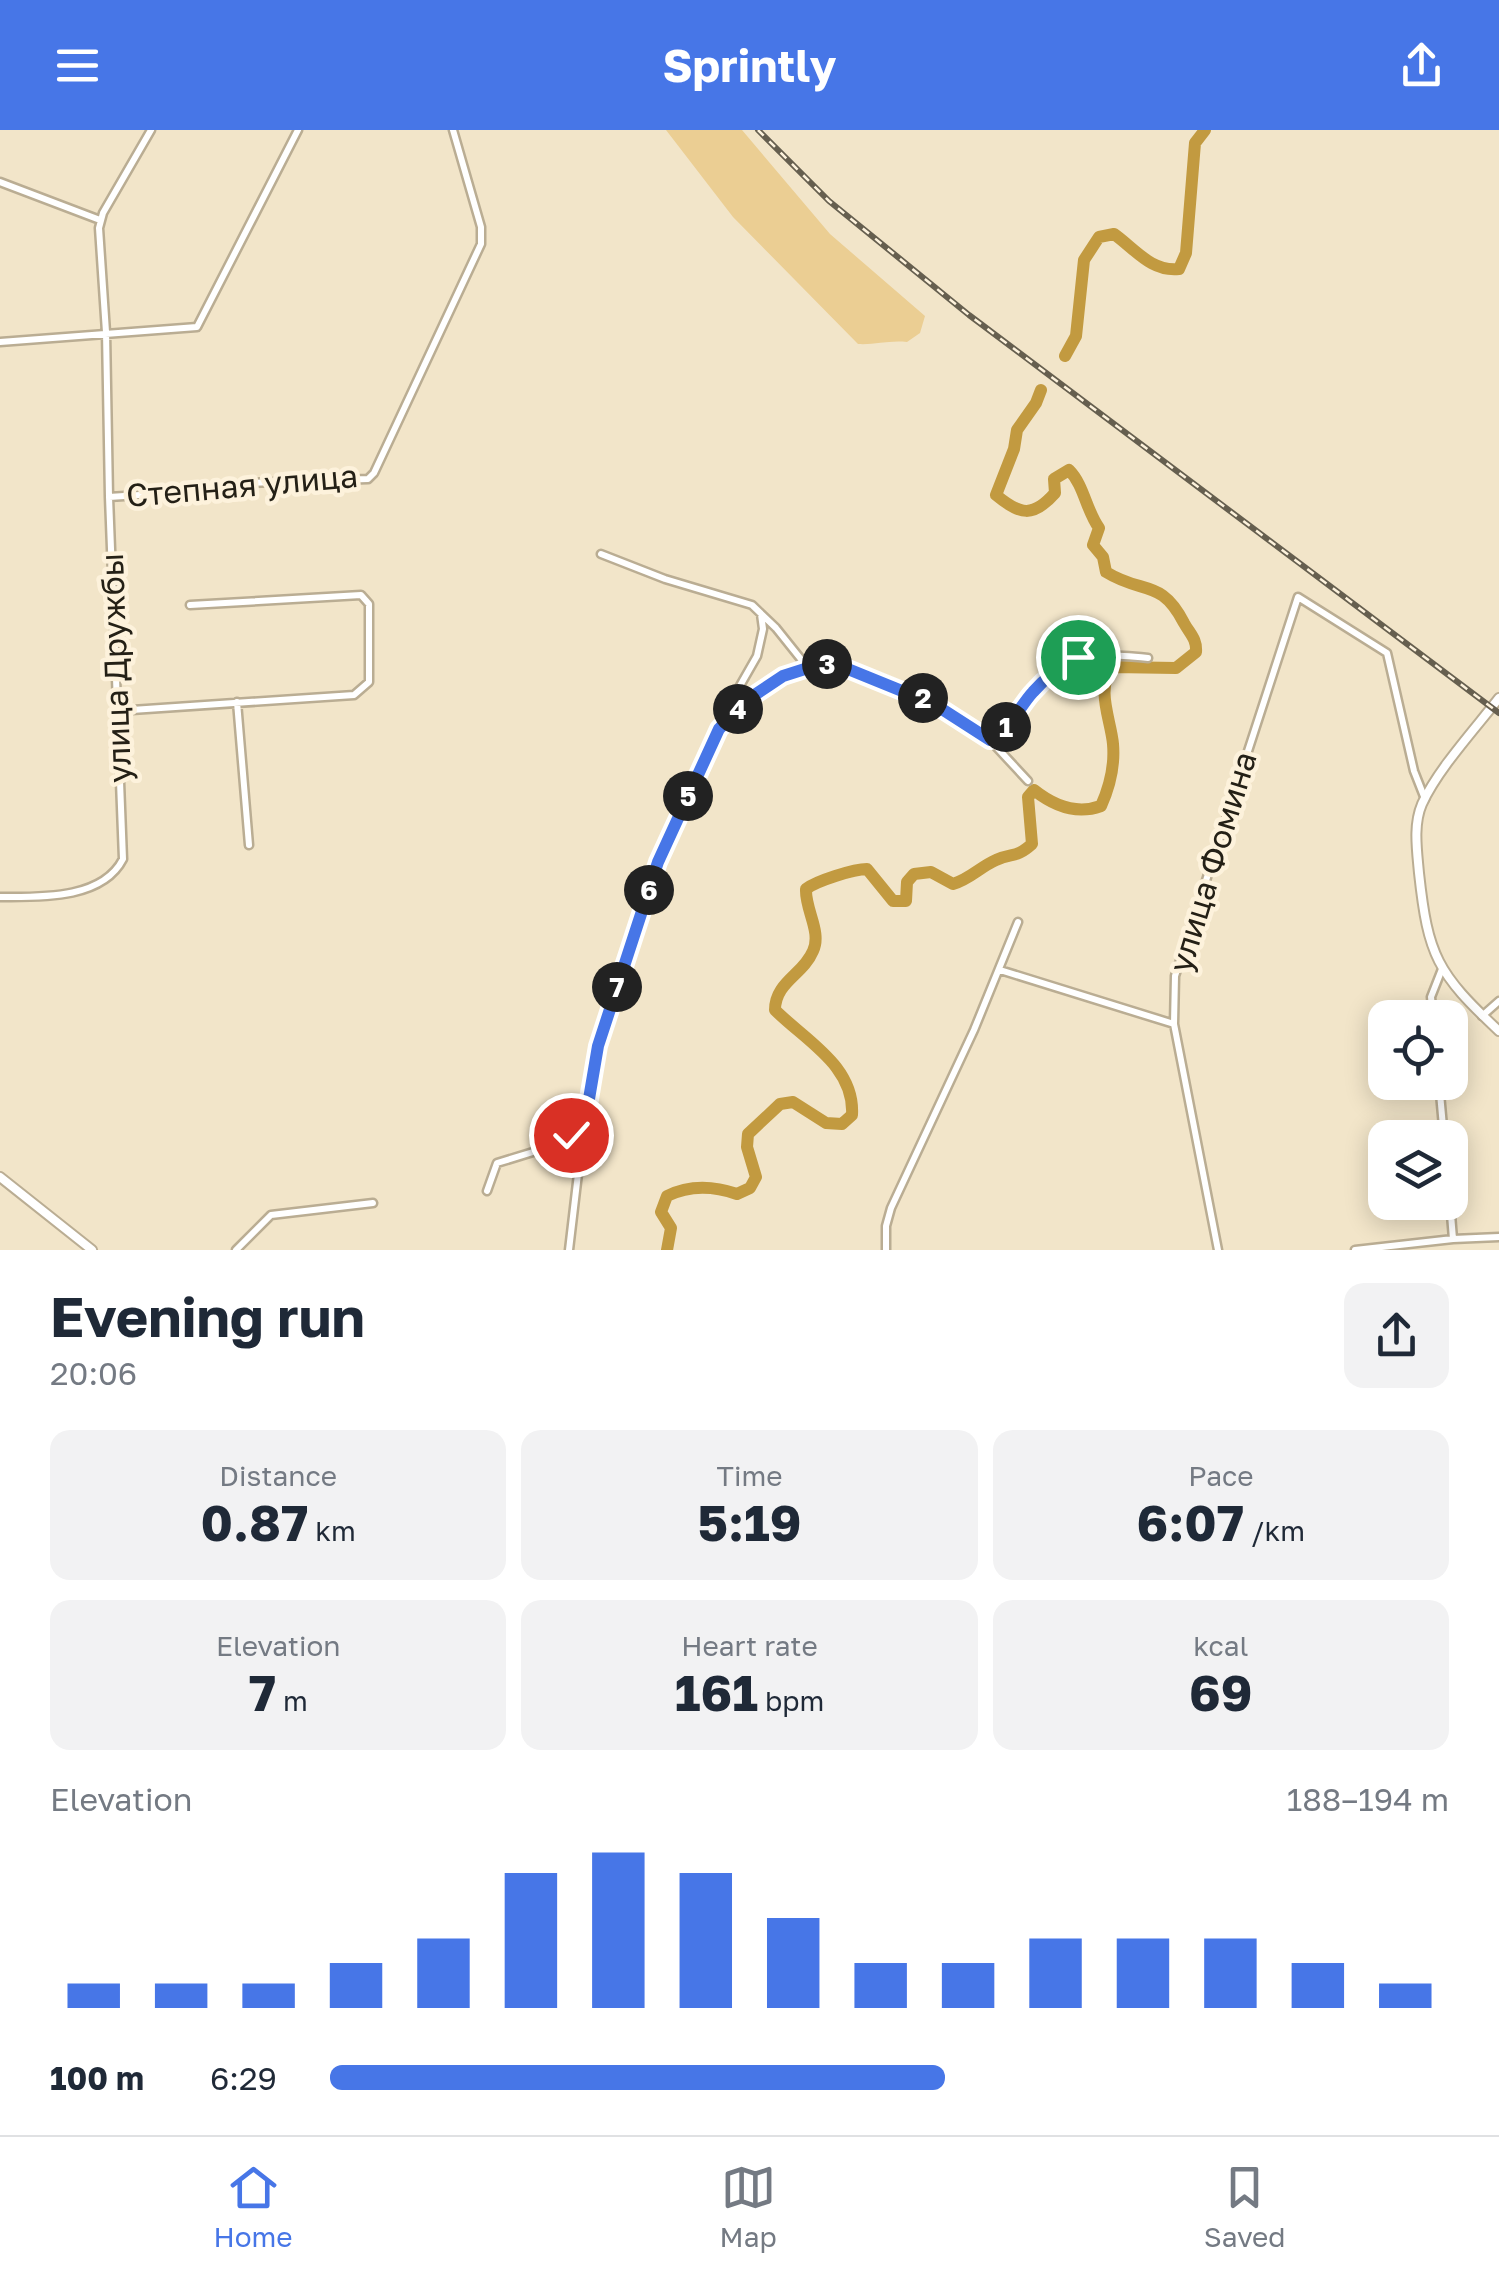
<!DOCTYPE html>
<html lang="en">
<head>
<meta charset="utf-8">
<style>
  :root { --surface:#fff; --page:#f2f2f3; --text:#1f2937; --muted:#747a83; --line:#e0e1e3; --accent:#4776e7 }
  body { margin:0; font-family:"Golos Text",sans-serif; background:var(--page); color:var(--text); height:100vh; display:flex; flex-direction:column; font-size:38px; white-space:nowrap }
  * { box-sizing:border-box; margin:0 }
  p { font-size:32px; color:var(--muted) }
  .icon { flex:none; width:55px; height:55px; fill:none; stroke:currentColor; stroke-width:2; stroke-linecap:round; stroke-linejoin:round }
  .map { position:relative; height:1120px; overflow:hidden }
  .details { display:flex; flex-direction:column; background:var(--surface); flex:1 }
  .details>* { flex:none }
  .controls { position:absolute; left:1368px; top:870px; display:grid; gap:20px }
  .controls a { display:grid; place-items:center; width:100px; height:100px; border-radius:20px; background:var(--surface); box-shadow:0 5px 25px #0003; font-size:50px }
  .pin { position:absolute; display:grid; place-items:center; width:85px; height:85px; color:#fff; margin:-42px; border:5px solid #fff; border-radius:50%; box-shadow:0 2px 10px #0007 }
  .km { position:absolute; width:50px; height:50px; margin:-25px; border-radius:50%; background:#222; color:#fff; font-size:28px; line-height:50px; text-align:center }
  .round { display:grid; place-items:center; flex:none; width:105px; height:105px; border-radius:20px; background:var(--page) }
  .overview { display:flex; align-items:center; justify-content:space-between; height:170px; padding:0 50px }
  h1 { font-size:55px; font-weight:700; line-height:75px }
  .metrics { display:grid; grid-template-columns:repeat(3,1fr); gap:15px; height:170px; padding:10px 50px }
  .metrics div { display:grid; align-content:center; border-radius:20px; background:var(--page); text-align:center }
  .metrics b { font-size:50px; font-weight:700 }
  .metrics small { font-size:28px; font-weight:400 }
  .metrics p { font-size:28px }
  .chart { height:280px; padding:20px 50px }
  .chart p { display:flex; justify-content:space-between }
  .chart svg { width:100%; height:180px; margin-top:10px; stroke:var(--accent); stroke-width:6 }
  ul { padding:0 50px; list-style:none; font-size:32px }
  li { display:grid; grid-template-columns:160px 120px 1fr; align-items:center; height:75px }
  li i { height:25px; border-radius:12px; background:var(--accent) }
  header { display:flex; justify-content:space-between; align-items:center; height:130px; padding:0 50px; background:var(--accent); color:#fff; font-size:45px; font-weight:700 }
  .tab-bar { display:flex; justify-content:space-around; align-items:center; height:140px; border-top:2px solid var(--line); background:var(--surface); font-size:28px; color:var(--muted) }
  .tab-bar a { display:grid; justify-items:center; gap:5px }
  .tab-bar .on { color:var(--accent) }
  .map>svg:first-child { display:block }
  .green { fill:#ebce93 }
  .lines { fill:none; stroke-linecap:round; stroke-linejoin:round }
  .river { stroke:#c29a40; stroke-width:12 }
  .minor-casing { stroke:#baad93; stroke-width:11 }
  .tertiary-casing { stroke:#baad93; stroke-width:12 }
  .secondary-casing { stroke:#baad93; stroke-width:12 }
  .minor { stroke:#fff; stroke-width:6 }
  .tertiary { stroke:#fff; stroke-width:8 }
  .secondary { stroke:#fff; stroke-width:8 }
  .rail-casing { stroke:#665f4f; stroke-width:6 }
  .rail { stroke:#fdf2dc; stroke-width:2.5; stroke-dasharray:8; stroke-linecap:butt }
  .route-casing { stroke:#fff; stroke-width:20 }
  .route { stroke:#4776e7; stroke-width:12 }
  .labels { text-anchor:middle; stroke-width:9; stroke-linejoin:round; paint-order:stroke }
  .street-label { font-size:32px; fill:#242016; stroke:#fdf2dc }
</style>
</head>
<body>
<header><svg class="icon" aria-label="menu" viewBox="0 0 24 24"><path d="M4 6h16M4 12h16M4 18h16"/></svg>Sprintly<svg class="icon" aria-label="share" viewBox="0 0 24 24"><path d="M12 15V3M7 8l5-5 5 5M5 13v7h14v-7"/></svg></header>
<div class="map">
<svg width="1499" height="1120" viewBox="0 0 1499 1120">
  <rect width="100%" height="100%" fill="#f2e5c9"/>
  <path class="green" d="M 666,0 L 742,0 L 830,104 L 925,186 L 920,203 L 907,212 C 889,210 875,215 858,214 L 733,87 Z"/>
  <g class="lines">
    <path class="river" d="M 1065,226 L 1076,206 L 1084,130 L 1099,107 L 1114,104 C 1135,119 1151,142 1179,139 L 1186,123 L 1195,13 L 1205,0
      M 667,1120 L 671,1098 L 661,1082 L 667,1066 C 689,1055 714,1056 737,1064 L 750,1058 L 756,1047 L 747,1017 L 748,1004 L 780,974 L 793,972 L 826,993 L 842,994 L 852,985 C 855,936 806,911 775,880 C 775,852 803,845 813,821 C 822,802 805,780 806,759 C 816,751 854,739 867,739 L 893,771 L 906,771 L 907,752 L 914,744 L 931,742 L 953,754 C 970,749 980,737 996,730 C 1013,722 1015,729 1032,714 L 1028,667 L 1034,660 C 1054,676 1076,685 1101,676 C 1110,656 1115,637 1113,614 C 1111,590 1095,558 1113,537 L 1176,538 L 1196,522 C 1197,509 1190,504 1184,493 C 1161,448 1143,465 1106,442 L 1103,427 L 1093,415 L 1099,398 C 1086,380 1084,355 1069,340 L 1054,349 L 1055,363 C 1033,388 1020,385 996,365 L 1014,319 L 1017,300 L 1036,273 L 1041,260"/>
    <g class="minor-casing">
      <path id="minor" d="M 0,52 L 100,90
        M 0,212 L 197,197 L 298,0
        M 109,367 L 216,360 L 250,353 L 368,349 L 374,343 L 481,114 L 481,97 L 453,0
        M 601,424 L 665,449 L 752,475 L 776,498 L 808,538 C 855,529 911,559 950,584 C 964,592 976,604 990,610 C 1004,604 1013,588 1022,575 C 1063,522 1084,522 1148,528
        M 237,572 L 249,715
        M 117,581 L 354,565 L 369,552 L 369,474 L 361,465 L 190,475
        M 724,594 L 766,555 L 808,538
        M 990,610 L 1028,651
        M 0,767 C 39,767 102,770 123,729 L 109,367 L 106,202 L 99,98 L 103,83 L 151,0
        M 1000,840 L 1174,894
        M 1482,886 L 1499,871
        M 1433,888 L 1431,867 L 1442,839
        M 1439,952 L 1444,1008
        M 487,1061 L 497,1033 L 533,1022 L 562,1003 L 582,1010
        M 1450,1072 L 1453,1109 L 1499,1107
        M 236,1120 L 271,1085 L 373,1073
        M 569,1120 L 582,1010 L 598,915 L 658,732 L 725,582 L 757,526 L 763,499 L 761,484
        M 886,1120 L 886,1096 L 891,1078 L 974,900 L 1018,792
        M 1218,1120 L 1174,894 L 1175,846 L 1298,467 L 1387,523 L 1414,641 L 1425,669
        M 1355,1120 L 1453,1109"/>
    </g>
    <g class="tertiary-casing">
      <path id="tertiary" d="M 1499,568 C 1475,599 1438,639 1422,674 C 1413,695 1417,720 1419,743 C 1428,826 1437,843 1499,901"/>
    </g>
    <g class="secondary-casing">
      <path id="secondary" d="M 0,1047 L 92,1120"/>
    </g>
    <use href="#minor" class="minor"/>
    <use href="#tertiary" class="tertiary"/>
    <use href="#secondary" class="secondary"/>
    <g class="rail-casing">
      <path id="rail" d="M 758,0 L 829,71 L 969,185 L 1499,583"/>
    </g>
    <use href="#rail" class="rail"/>
  </g>
  <g class="lines">
    <g class="route-casing">
      <path id="route" d="M 571,1005 L 582,1010 L 598,916 L 658,732 L 719,599 L 747,570 L 783,546 L 808,538 L 838,535 L 934,574 L 990,610 C 1009,602 1019,577 1033,562 C 1046,547 1061,536 1078,527"/>
    </g>
    <use href="#route" class="route"/>
  </g>
  <g class="labels">
    <g class="street-label">
      <text transform="translate(242 356) rotate(-5)" y="11">Степная улица</text>
      <text transform="translate(116 538) rotate(-92)" y="11">улица Дружбы</text>
      <text transform="translate(1213 732) rotate(-73)" y="11">улица Фомина</text>
    </g>
  </g>
</svg>
<div class="controls">
<a><svg class="icon" aria-label="locate" viewBox="0 0 24 24"><circle cx="12" cy="12" r="6"/><path d="M12 2v4M12 18v4M2 12h4M18 12h4"/></svg></a>
<a><svg class="icon" aria-label="layers" viewBox="0 0 24 24"><path d="M12 4l9 5-9 5-9-5zM3 14l9 5 9-5"/></svg></a>
</div>
<div class="pin" style="left:1078px;top:527px;background:#1e9e55"><svg class="icon" aria-label="arrive" viewBox="0 0 24 24"><path d="M6 21V4h12l-3 4 3 4H6"/></svg></div>
<div class="pin" style="left:571px;top:1005px;background:#d93025"><svg class="icon" aria-label="check" viewBox="0 0 24 24"><path d="M5 12l5 5 9-10"/></svg></div>
<b class="km" style="left:1006px;top:597px">1</b>
<b class="km" style="left:923px;top:568px">2</b>
<b class="km" style="left:827px;top:534px">3</b>
<b class="km" style="left:738px;top:579px">4</b>
<b class="km" style="left:688px;top:666px">5</b>
<b class="km" style="left:649px;top:760px">6</b>
<b class="km" style="left:617px;top:857px">7</b>
</div>
<section class="details">
<div class="overview"><div><h1>Evening run</h1><p>20:06</p></div><a class="round"><svg class="icon" aria-label="share" viewBox="0 0 24 24"><path d="M12 15V3M7 8l5-5 5 5M5 13v7h14v-7"/></svg></a></div>
<div class="metrics">
<div><p>Distance</p><b>0.87<small> km</small></b></div>
<div><p>Time</p><b>5:19</b></div>
<div><p>Pace</p><b>6:07<small> /km</small></b></div>
</div>
<div class="metrics">
<div><p>Elevation</p><b>7<small> m</small></b></div>
<div><p>Heart rate</p><b>161<small> bpm</small></b></div>
<div><p>kcal</p><b>69</b></div>
</div>
<div class="chart"><p><span>Elevation</span>188–194 m</p>
<svg viewBox="0 0 160 44" preserveAspectRatio="none"><path d="M5 44V38M15 44V38M25 44V38M35 44V33M45 44V27M55 44V11M65 44V6M75 44V11M85 44V22M95 44V33M105 44V33M115 44V27M125 44V27M135 44V27M145 44V33M155 44V38"/></svg>
</div>
<ul>
<li><b>100 m</b>6:29<i style="width:55%"></i></li>
</ul>
</section>
<nav class="tab-bar">
<a class="on"><svg class="icon" aria-label="home" viewBox="0 0 24 24"><path d="M3 11l9-7 9 7M6 9v11h12V9"/></svg>Home</a>
<a><svg class="icon" aria-label="map" viewBox="0 0 24 24"><path d="M3 6l6-2 6 2 6-2v14l-6 2-6-2-6 2zM9 4v14M15 6v14"/></svg>Map</a>
<a><svg class="icon" aria-label="saved" viewBox="0 0 24 24"><path d="M7 4h10v16l-5-4-5 4z"/></svg>Saved</a>
</nav>
</body>
</html>
